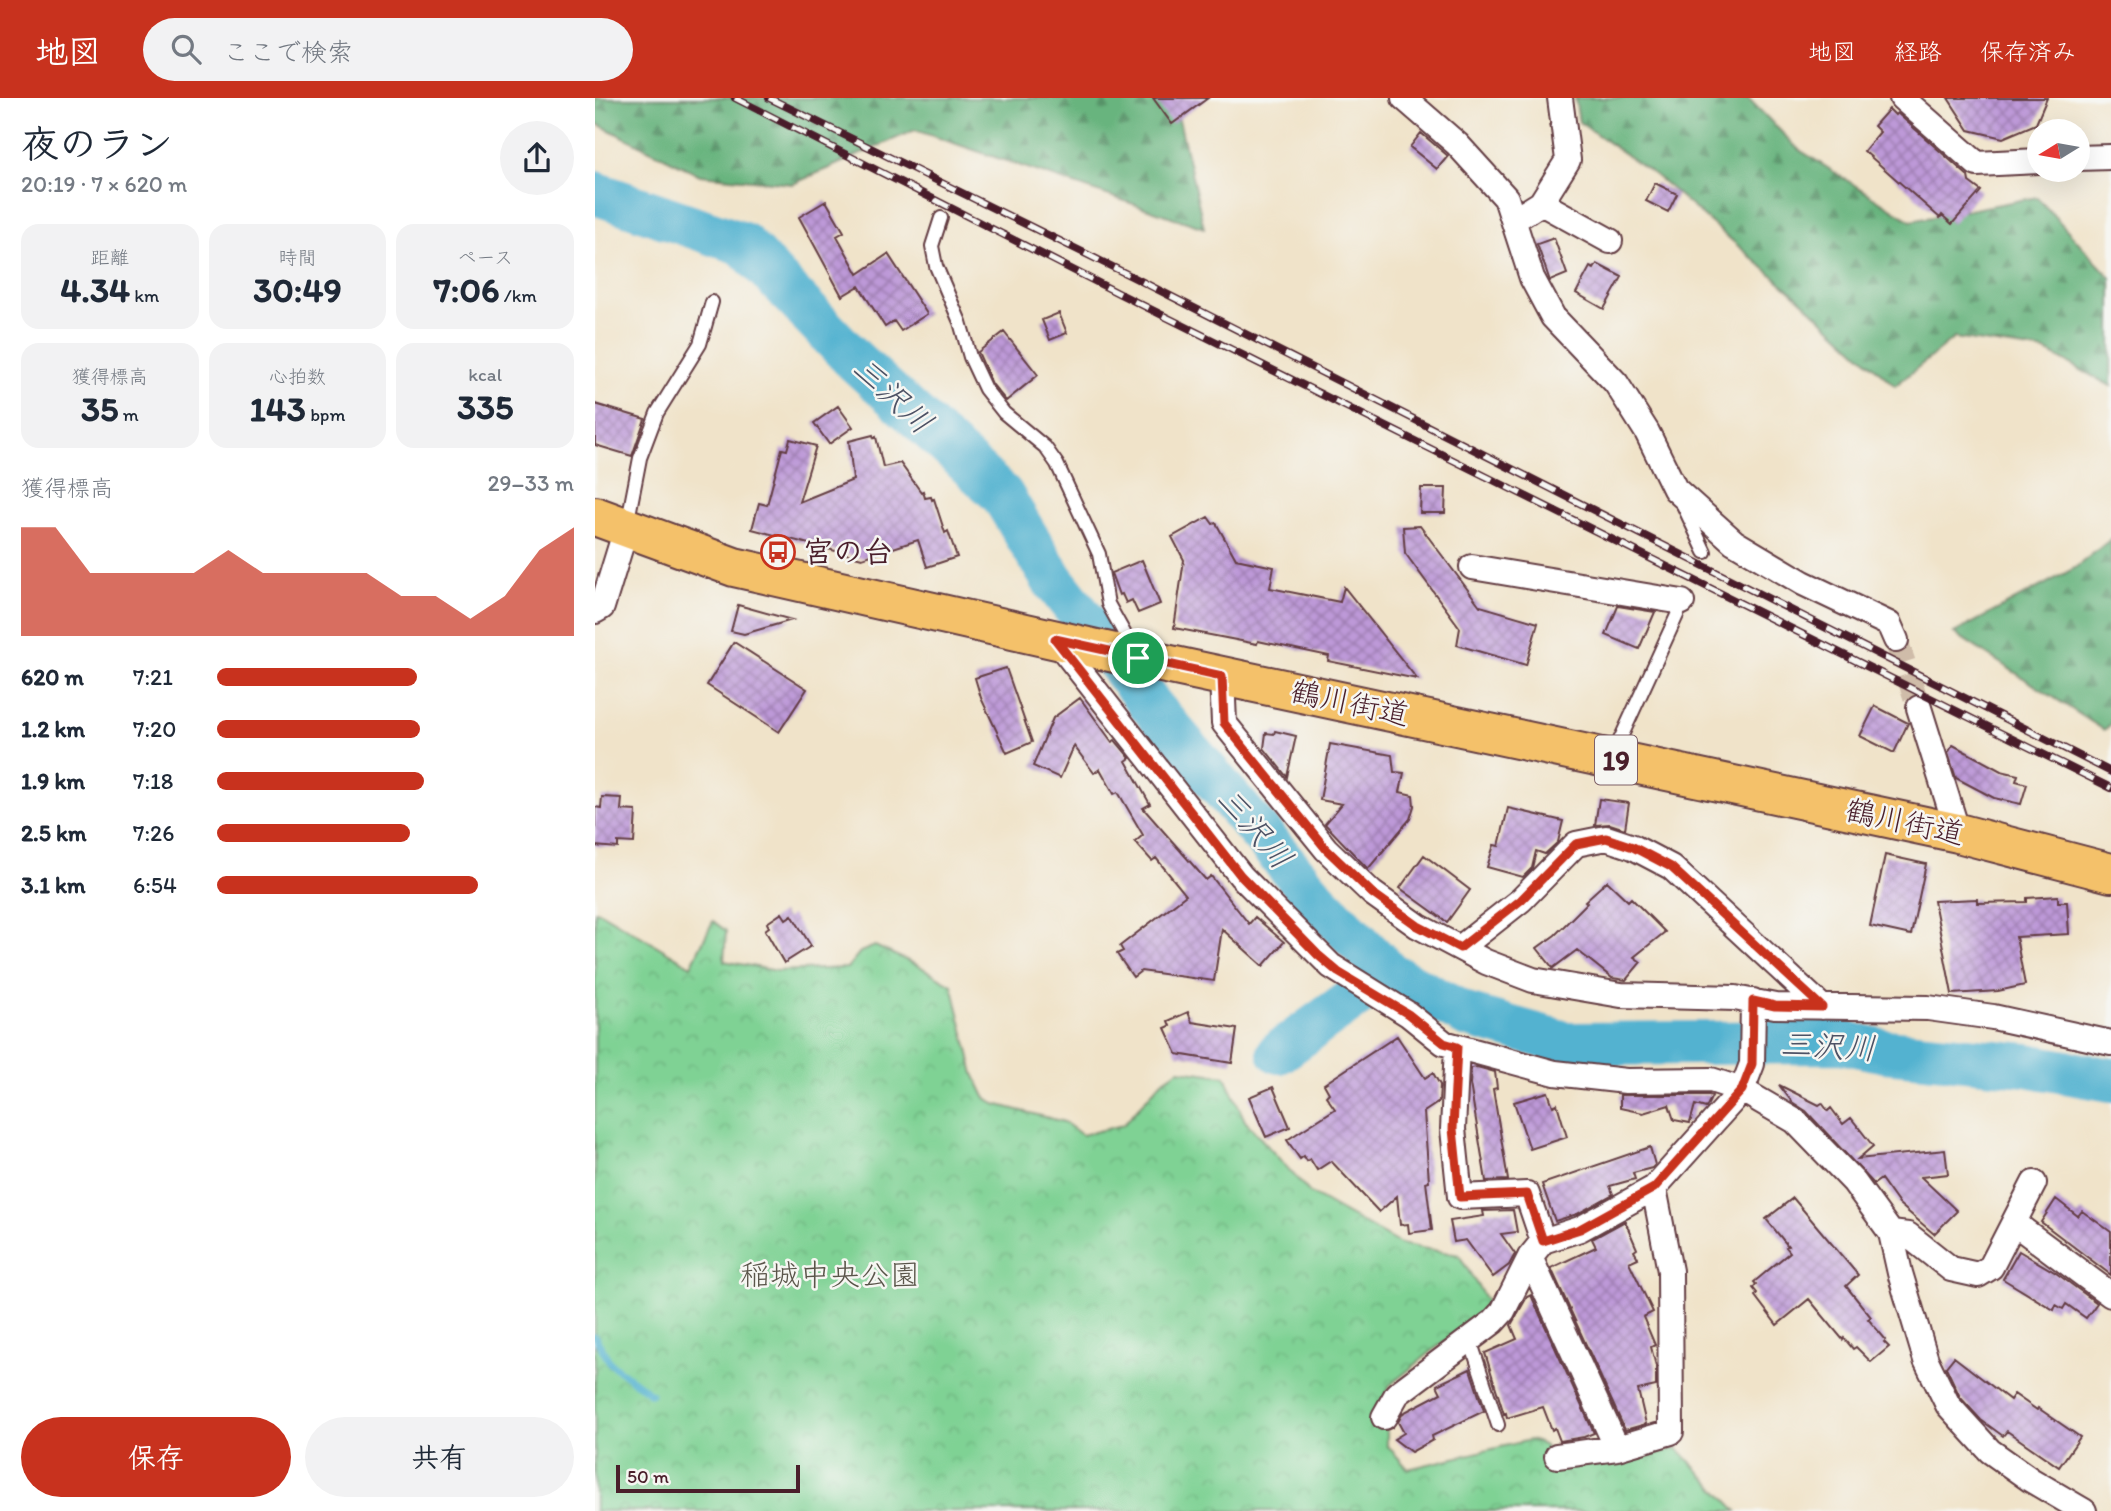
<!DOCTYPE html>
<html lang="ja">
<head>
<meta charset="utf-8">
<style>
  :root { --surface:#fff; --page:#f2f2f3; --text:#1f2937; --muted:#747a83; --accent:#c8321e }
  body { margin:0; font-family:Itim,"Klee One",sans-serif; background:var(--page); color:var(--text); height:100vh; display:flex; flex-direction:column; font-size:26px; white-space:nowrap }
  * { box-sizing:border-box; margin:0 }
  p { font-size:23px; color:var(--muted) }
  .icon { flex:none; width:38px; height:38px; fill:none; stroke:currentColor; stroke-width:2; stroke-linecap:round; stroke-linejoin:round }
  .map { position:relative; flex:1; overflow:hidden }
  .sheet { display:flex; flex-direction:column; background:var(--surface); width:595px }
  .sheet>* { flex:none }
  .needle { width:46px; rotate:259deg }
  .controls { position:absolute; left:1432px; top:21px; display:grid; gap:14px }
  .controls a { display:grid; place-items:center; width:63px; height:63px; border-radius:50%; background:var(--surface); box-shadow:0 7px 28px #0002; font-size:35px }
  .scale { position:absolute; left:21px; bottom:18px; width:184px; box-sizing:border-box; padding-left:7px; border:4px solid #4a1f2b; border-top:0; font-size:19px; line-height:24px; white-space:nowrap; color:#4a1f2b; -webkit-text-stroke:5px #f6f6f2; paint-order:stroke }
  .pin { position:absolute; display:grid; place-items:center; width:60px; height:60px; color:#fff; margin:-30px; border:4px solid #fff; border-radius:50%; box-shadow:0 2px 7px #0007 }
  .round { display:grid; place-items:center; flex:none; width:74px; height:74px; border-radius:37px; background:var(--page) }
  .headline { display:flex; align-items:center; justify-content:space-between; height:119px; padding:0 21px }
  h1 { font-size:38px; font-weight:700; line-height:52px }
  .stats { display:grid; grid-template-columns:repeat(3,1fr); gap:10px; height:119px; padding:7px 21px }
  .stats div { display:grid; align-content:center; border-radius:18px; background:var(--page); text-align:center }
  .stats b { font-size:35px; font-weight:700 }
  .stats small { font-size:19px; font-weight:400 }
  .stats p { font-size:19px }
  .chart { height:196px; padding:14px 21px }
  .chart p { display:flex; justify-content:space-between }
  .chart svg { width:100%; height:126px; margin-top:7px; fill:var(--accent); opacity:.7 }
  .button { display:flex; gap:14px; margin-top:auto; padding:14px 21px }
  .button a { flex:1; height:80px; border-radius:42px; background:var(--accent); color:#fff; font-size:28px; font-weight:700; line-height:80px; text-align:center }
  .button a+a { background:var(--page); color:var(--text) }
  ul { padding:0 21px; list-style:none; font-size:23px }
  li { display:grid; grid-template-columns:112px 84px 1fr; align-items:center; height:52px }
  li i { height:18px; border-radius:9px; background:var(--accent) }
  header { display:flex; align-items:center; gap:42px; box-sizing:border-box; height:98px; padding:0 35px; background:var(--accent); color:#fff }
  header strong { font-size:33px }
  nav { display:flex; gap:38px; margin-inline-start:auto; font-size:24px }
  .search { width:490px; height:63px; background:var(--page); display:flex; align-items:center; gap:18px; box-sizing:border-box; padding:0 24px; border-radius:38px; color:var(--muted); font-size:26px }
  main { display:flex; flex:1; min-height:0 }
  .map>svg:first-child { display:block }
  .forest { fill:url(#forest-firs); stroke:#586a54; stroke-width:2 }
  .park { fill:url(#park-crowns); stroke:#647860; stroke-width:2 }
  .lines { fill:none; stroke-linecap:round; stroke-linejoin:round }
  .stream { stroke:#52b2d0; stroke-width:7 }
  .river { stroke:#52b2d0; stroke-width:44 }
  .building { fill:url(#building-cross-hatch) }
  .street-tunnel { stroke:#cfbca9; stroke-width:24; stroke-dasharray:24 12; stroke-linecap:butt }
  .lane-casing { stroke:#633c43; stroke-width:16 }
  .street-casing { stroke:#633c43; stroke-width:28 }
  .primary-casing { stroke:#633c43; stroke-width:42 }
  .lane { stroke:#fff; stroke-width:12 }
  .street { stroke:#fff; stroke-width:24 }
  .primary { stroke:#f4c16a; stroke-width:38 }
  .rail-casing { stroke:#4a1f2b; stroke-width:8 }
  .rail { stroke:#f6f6f2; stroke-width:5; stroke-dasharray:16; stroke-linecap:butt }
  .route-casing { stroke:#fff; stroke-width:14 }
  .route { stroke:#c8321e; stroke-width:9 }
  .labels { text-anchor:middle; stroke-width:5; stroke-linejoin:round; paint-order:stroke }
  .shield { fill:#f6f6f2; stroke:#7e6067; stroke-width:2 }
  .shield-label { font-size:28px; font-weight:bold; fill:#4a1f2b }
  .poi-label { font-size:30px; font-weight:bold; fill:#4a1f2b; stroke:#f6f6f2; text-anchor:start }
  .street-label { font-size:30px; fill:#4a1f2b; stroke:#f6f6f2 }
  .park-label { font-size:30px; fill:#5a554a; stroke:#f6f6f2 }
  .water-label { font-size:32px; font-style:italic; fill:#4d5265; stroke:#f6f6f2 }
</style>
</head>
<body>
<header>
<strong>地図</strong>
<div class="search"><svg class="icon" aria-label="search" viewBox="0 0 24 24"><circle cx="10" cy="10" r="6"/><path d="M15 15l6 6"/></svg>ここで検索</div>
<nav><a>地図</a><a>経路</a><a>保存済み</a></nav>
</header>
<main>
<section class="sheet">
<div class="headline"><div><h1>夜のラン</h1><p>20:19 · 7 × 620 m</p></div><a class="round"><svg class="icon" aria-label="share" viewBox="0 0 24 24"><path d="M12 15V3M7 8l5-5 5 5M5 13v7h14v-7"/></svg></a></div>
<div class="stats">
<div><p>距離</p><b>4.34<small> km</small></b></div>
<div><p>時間</p><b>30:49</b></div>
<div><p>ペース</p><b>7:06<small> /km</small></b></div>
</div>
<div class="stats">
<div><p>獲得標高</p><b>35<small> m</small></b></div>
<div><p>心拍数</p><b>143<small> bpm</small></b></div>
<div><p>kcal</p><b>335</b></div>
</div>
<div class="chart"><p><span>獲得標高</span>29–33 m</p>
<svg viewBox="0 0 160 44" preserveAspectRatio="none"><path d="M0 44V6L10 6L20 22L30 22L40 22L50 22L60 14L70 22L80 22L90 22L100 22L110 30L120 30L130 38L140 30L150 14L160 6V44z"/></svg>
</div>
<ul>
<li><b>620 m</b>7:21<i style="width:56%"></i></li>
<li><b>1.2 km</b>7:20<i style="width:57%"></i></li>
<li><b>1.9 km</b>7:18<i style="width:58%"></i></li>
<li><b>2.5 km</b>7:26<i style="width:54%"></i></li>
<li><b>3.1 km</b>6:54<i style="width:73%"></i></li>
</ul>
<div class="button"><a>保存</a><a>共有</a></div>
</section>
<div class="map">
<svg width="1516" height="1413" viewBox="0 0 1516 1413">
  <defs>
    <pattern id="forest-firs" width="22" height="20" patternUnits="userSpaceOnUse" patternTransform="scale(1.75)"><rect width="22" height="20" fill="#67b47e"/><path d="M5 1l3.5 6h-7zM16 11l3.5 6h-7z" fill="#579267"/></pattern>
    <pattern id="park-crowns" width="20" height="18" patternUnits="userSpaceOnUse" patternTransform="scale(1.75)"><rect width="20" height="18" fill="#7fd294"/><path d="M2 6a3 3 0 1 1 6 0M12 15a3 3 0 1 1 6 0" fill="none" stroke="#6fb480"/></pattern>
    <pattern id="building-cross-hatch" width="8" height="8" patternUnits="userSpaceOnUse" patternTransform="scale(1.75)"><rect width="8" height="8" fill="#bd99d8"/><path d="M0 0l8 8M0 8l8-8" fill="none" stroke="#9c7caf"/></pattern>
  </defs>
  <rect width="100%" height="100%" fill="#f6f6f2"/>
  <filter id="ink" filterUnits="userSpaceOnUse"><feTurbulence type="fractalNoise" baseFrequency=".0143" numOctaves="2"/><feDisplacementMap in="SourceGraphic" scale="14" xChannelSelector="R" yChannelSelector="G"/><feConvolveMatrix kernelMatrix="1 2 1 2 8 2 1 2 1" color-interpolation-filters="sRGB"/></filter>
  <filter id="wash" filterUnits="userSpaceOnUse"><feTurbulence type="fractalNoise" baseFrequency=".00686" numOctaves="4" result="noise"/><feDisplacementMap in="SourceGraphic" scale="28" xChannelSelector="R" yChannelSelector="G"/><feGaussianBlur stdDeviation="1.57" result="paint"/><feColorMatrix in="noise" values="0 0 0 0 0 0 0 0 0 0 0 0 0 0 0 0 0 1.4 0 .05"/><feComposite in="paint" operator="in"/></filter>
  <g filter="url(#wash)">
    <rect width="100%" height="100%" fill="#f0e3c9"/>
    <path class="forest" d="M 0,0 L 579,0 L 609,130 L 320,32 L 198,86 L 105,77 L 0,25 Z
      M 980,0 L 1153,0 L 1203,51 L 1316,123 L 1442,99 L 1516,180 L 1516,288 L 1451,253 L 1359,240 L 1300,288 L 1195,192 L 1060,77 L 984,24 Z
      M 1516,441 L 1516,626 L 1509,632 L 1359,535 L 1480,470 Z"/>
    <path class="park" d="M 0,813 L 5,814 L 96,868 L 118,823 L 131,833 L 129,863 L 182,873 L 252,870 L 265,854 L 280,848 L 324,868 L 357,887 L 379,976 L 390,999 L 400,1006 L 469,1024 L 487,1037 L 528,1027 L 567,983 L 584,972 L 630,978 L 650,1023 L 715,1095 L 805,1146 L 864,1157 L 894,1207 L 794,1288 L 784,1309 L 792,1334 L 792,1347 L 813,1371 L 935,1342 L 949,1347 L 962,1366 L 1027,1364 L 1082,1350 L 1142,1413 L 0,1413 Z"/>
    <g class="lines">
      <path class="stream" d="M 0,1239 L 16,1266 L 56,1296"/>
      <path class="river" d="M 0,95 L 148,146 L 258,261 L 407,397 L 457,481 L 558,610 L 724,804 L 794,875 L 871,917 L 974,946 L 1246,944 L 1290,953 L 1431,967 L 1516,982
        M 684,954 L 794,875"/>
    </g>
    <g id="blocks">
      <path class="building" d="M 558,0 L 613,0 L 577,26 Z
        M 1353,0 L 1452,0 L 1441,26 L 1408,40 L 1374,32 Z
        M 1294,11 L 1300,17 L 1302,15 L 1373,78 L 1374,84 L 1386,93 L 1357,126 L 1347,117 L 1345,120 L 1269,53 L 1285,34 L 1279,28 Z
        M 826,35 L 853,58 L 842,71 L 815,49 Z
        M 1060,85 L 1082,96 L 1073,114 L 1051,103 Z
        M 231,103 L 249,134 L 242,138 L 263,176 L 293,156 L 332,216 L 306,233 L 299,223 L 290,229 L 264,188 L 247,198 L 204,119 Z
        M 959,140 L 972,176 L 955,183 L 942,146 Z
        M 1002,166 L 1027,179 L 1009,211 L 981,195 L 995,169 L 999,171 Z
        M 464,215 L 472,235 L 455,242 L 447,222 Z
        M 409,234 L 443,277 L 411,303 L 397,286 L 383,254 Z
        M 0,306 L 50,321 L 37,358 L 0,347 Z
        M 243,308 L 258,329 L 234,346 L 219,325 Z
        M 278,337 L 279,340 L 281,339 L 288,369 L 305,365 L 326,394 L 328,393 L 330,400 L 336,399 L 337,402 L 339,401 L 350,435 L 353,433 L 362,459 L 332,469 L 323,442 L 267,460 L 157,431 L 164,405 L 172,407 L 187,351 L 192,352 L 195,341 L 221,348 L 204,404 L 258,382 L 254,343 Z
        M 826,390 L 851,390 L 850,415 L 825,415 Z
        M 613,419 L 618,426 L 621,425 L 641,461 L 679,469 L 675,490 L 745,504 L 749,489 L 822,581 L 733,563 L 734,558 L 663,543 L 662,546 L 579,530 L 589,462 L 577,439 Z
        M 825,428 L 885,508 L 943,525 L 931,567 L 862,547 L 865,530 L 810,455 L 808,429 Z
        M 547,462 L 565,506 L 543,515 L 537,502 L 531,505 L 527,496 L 524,497 L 516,475 Z
        M 143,507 L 197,522 L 149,536 L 136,533 Z
        M 1023,508 L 1060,514 L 1044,551 L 1011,537 Z
        M 139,544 L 212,591 L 184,634 L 112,587 Z
        M 411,570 L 437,644 L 412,655 L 386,600 L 380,580 Z
        M 485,600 L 517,644 L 520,642 L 535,660 L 531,663 L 555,706 L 548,710 L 611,782 L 616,778 L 654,826 L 660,819 L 689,844 L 668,868 L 627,831 L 619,883 L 546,873 L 538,879 L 522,856 L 528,853 L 525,848 L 591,797 L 561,760 L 557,763 L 540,744 L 548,737 L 523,694 L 519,696 L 505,671 L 499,675 L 479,648 L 465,680 L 438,668 L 458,620 Z
        M 1280,608 L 1313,625 L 1299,655 L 1265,638 Z
        M 680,633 L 701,638 L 692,679 L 669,650 L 671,635 L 679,636 Z
        M 735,646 L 797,657 L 799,674 L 809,675 L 805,694 L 818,697 L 819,708 L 815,721 L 773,771 L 730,726 L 747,706 L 725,702 Z
        M 1358,647 L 1406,673 L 1423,677 L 1421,683 L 1432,686 L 1426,706 L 1399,700 L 1361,680 L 1353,655 Z
        M 7,699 L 27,700 L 26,712 L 41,713 L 39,745 L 23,744 L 23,750 L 0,748 L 0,709 L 6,710 Z
        M 1004,701 L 1034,705 L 1030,731 L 1015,726 L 1000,727 Z
        M 913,710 L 968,723 L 963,744 L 950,756 L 941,753 L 937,770 L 928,779 L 892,769 L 899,747 L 904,748 Z
        M 829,757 L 875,792 L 852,824 L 805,790 Z
        M 1290,757 L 1331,766 L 1316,837 L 1275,828 Z
        M 1012,783 L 1033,803 L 1036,800 L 1070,834 L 1039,859 L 1046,864 L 1031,882 L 1017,880 L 982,852 L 958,870 L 942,850 L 960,837 L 992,805 L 990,803 Z
        M 1463,798 L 1463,804 L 1472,804 L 1474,836 L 1421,839 L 1430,887 L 1403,893 L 1357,896 L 1339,803 L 1382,801 L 1382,805 L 1432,804 L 1432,800 Z
        M 187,815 L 191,821 L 197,817 L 216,848 L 189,865 L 170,832 L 174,829 L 172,825 Z
        M 593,914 L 597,924 L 642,931 L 637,965 L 582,956 L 570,930 L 575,928 L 573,923 Z
        M 802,938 L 830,980 L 838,975 L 845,987 L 844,1004 L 829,1014 L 834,1083 L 831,1084 L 837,1132 L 814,1135 L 813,1126 L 805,1127 L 802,1098 L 784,1114 L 736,1063 L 722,1072 L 715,1061 L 712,1063 L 709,1058 L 705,1061 L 692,1042 L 740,1011 L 731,998 L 734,995 L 729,986 Z
        M 882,969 L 900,974 L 902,990 L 898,991 L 913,1082 L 891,1083 L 875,986 L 876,970 Z
        M 1184,987 L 1224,1007 L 1227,1005 L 1233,1013 L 1236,1010 L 1248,1026 L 1256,1020 L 1278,1048 L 1263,1061 L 1350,1052 L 1353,1076 L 1326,1079 L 1362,1113 L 1339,1136 L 1304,1106 L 1286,1081 L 1279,1086 L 1211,1013 L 1197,1004 Z
        M 678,989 L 695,1029 L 671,1039 L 654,999 Z
        M 953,994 L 958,1008 L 962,1006 L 972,1039 L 935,1051 L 919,1004 Z
        M 1025,997 L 1114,997 L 1117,998 L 1111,1010 L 1100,1007 L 1095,1025 L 1079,1022 L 1074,1007 L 1048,1015 L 1025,1010 Z
        M 1055,1049 L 1060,1067 L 1057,1070 L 1038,1075 L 1040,1081 L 1015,1088 L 1018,1096 L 982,1116 L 960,1123 L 947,1086 Z
        M 1198,1100 L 1263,1177 L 1251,1188 L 1276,1219 L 1273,1221 L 1291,1242 L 1289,1244 L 1294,1249 L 1276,1264 L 1261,1249 L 1258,1251 L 1249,1240 L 1248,1242 L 1214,1201 L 1182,1227 L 1160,1198 L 1162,1195 L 1158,1190 L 1161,1186 L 1159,1184 L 1195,1154 L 1191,1149 L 1193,1148 L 1171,1121 Z
        M 1461,1101 L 1483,1118 L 1487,1113 L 1516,1134 L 1516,1177 L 1446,1124 Z
        M 918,1112 L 922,1134 L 906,1136 L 920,1156 L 914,1167 L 898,1179 L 871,1142 L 859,1144 L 855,1123 L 889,1118 L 888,1113 Z
        M 1030,1123 L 1042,1151 L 1039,1153 L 1043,1160 L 1034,1164 L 1058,1214 L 1048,1219 L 1060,1247 L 1056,1249 L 1061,1268 L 1061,1288 L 1043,1292 L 1051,1326 L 1030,1332 L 956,1170 L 1001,1149 L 997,1141 Z
        M 1424,1153 L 1461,1175 L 1502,1205 L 1491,1220 L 1471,1206 L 1468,1211 L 1461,1207 L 1459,1212 L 1408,1181 Z
        M 936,1197 L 999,1335 L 989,1339 L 965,1343 L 960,1330 L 957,1332 L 948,1309 L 912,1320 L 911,1315 L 909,1316 L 890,1255 L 922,1241 L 916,1227 L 932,1199 Z
        M 1359,1259 L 1415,1302 L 1419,1296 L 1442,1312 L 1443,1310 L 1485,1339 L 1464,1369 L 1412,1333 L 1408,1338 L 1386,1322 L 1365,1299 L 1351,1269 Z
        M 875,1271 L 889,1313 L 837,1338 L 838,1342 L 816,1354 L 799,1341 L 809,1335 L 803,1324 L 808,1315 L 846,1295 L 842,1287 Z"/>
    </g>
  </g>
  <g filter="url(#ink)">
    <use href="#blocks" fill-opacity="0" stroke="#633c43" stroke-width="2"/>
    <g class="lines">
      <path class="street-tunnel" d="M 1301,542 L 1324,610"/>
      <g class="lane-casing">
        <path id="lane" d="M 346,120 L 337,148 L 341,168 L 365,224 L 375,259 L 390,291 L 409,315 L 450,349 L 462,366 L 504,456 L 513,506 L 538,551
          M 1088,407 L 1110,454
          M 32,427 L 45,360 L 62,315 L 105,246 L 117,204
          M 1018,657 L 1089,502
          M 875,1242 L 903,1327"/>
      </g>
      <g class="street-casing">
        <path id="street" d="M 809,0 L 862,46 L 911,100 L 937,180 L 958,219 L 1021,285 L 1052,334 L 1080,391 L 1139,444 L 1208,485 L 1294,526 L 1301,542
          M 1307,0 L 1382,66 L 1444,63
          M 1482,60 L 1516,59
          M 946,105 L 1015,143
          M 919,122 L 946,105 L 973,62 L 965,0
          M 877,469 L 1087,504
          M 0,513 L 7,509 L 31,431
          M 460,541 L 646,778 L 736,868 L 813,916 L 849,945 L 960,975 L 1031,983 L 1116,982 L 1147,992 L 1200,1023 L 1259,1084 L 1296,1135 L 1305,1175 L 1331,1262 L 1353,1307 L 1395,1353 L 1436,1382 L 1489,1413
          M 627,578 L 629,625 L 731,751 L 777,795 L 823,828 L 891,864 L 938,882 L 1026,897 L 1140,900 L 1180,908 L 1333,910 L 1398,919 L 1516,945
          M 1324,610 L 1363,735
          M 865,850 L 926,802 L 981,746 L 1011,740 L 1038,749 L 1076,769 L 1227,909
          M 862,949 L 858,1031 L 865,1099 L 932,1096 L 948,1143
          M 1419,1125 L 1516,1197
          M 1296,1135 L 1313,1137 L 1356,1171 L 1383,1177 L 1396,1169 L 1439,1085
          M 935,1159 L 1022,1350
          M 789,1319 L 802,1296 L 898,1224 L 908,1213 L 935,1159 L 948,1143 L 985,1131 L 1059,1090 L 1147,992 L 1157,966 L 1158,903
          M 962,1358 L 1022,1350 L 1076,1334 L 1075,1173 L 1059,1090"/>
      </g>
      <g class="primary-casing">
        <path id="primary" d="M 0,418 L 139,469 L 524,556 L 1363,735 L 1516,775"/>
      </g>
      <use href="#lane" class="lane"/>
      <use href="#street" class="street"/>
      <use href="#primary" class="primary"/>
      <g class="rail-casing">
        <path id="rail" d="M 140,0 L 527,197 L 1516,690
          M 174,0 L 536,178 L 1516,674"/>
      </g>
      <use href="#rail" class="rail"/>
    </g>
  </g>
  <g class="lines" filter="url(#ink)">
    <g class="route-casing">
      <path id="route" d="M 460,541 L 627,578 L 629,625 L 731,751 L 777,795 L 823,828 L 865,850 L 926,802 L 981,746 L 1011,740 L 1038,749 L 1076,769 L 1227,909 L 1180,908 L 1158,903 L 1157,966 L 1147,992 L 1059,1090 L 985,1131 L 948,1143 L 932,1096 L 865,1099 L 858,1031 L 862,949 L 849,945 L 813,916 L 743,874 L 723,857 L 646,778 Z"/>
    </g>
    <use href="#route" class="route"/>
  </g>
  <defs>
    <g id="bus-ring" transform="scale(1.75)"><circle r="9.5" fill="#f6f6f2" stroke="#c8321e" stroke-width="1.5"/><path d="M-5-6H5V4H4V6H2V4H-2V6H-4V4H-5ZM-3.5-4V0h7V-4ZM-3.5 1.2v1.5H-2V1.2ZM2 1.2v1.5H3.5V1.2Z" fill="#c8321e"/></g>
  </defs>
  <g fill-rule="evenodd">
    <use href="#bus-ring" x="183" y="454"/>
  </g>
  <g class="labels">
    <rect class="shield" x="1000" y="637.5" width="42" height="49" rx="5"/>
    <g class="shield-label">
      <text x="1021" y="672">19</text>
    </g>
    <g class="poi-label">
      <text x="208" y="464">宮の台</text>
    </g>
    <g class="street-label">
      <text transform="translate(755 605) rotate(12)" y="10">鶴川街道</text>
      <text transform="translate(1310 724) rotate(12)" y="10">鶴川街道</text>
    </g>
    <g class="park-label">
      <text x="235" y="1187">稲城中央公園</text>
    </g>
    <g class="water-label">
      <text transform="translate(298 297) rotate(43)" y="11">三沢川</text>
      <text transform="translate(660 730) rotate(49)" y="11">三沢川</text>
      <text transform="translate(1233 948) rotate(3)" y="11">三沢川</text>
    </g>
  </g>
</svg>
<div class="controls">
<a><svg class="needle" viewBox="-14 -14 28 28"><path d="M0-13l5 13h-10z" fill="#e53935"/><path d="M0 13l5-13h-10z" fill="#747a83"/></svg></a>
</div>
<div class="scale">50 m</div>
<div class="pin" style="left:543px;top:560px;background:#1e9e55"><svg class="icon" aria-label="arrive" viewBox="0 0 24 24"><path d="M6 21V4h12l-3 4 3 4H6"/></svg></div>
</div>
</main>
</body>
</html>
